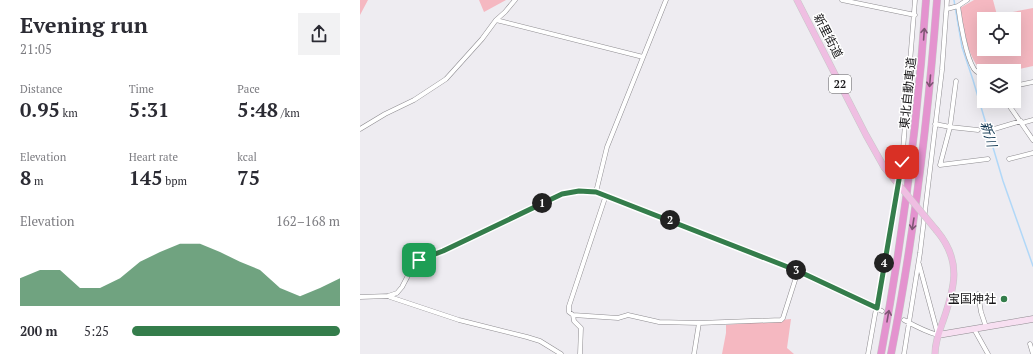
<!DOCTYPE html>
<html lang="en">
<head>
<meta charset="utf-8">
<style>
  :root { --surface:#fff; --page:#f2f2f3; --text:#2b2b33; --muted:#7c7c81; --accent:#347d4b }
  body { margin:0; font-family:"PT Serif","Noto Sans JP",serif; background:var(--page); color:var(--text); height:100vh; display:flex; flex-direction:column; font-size:15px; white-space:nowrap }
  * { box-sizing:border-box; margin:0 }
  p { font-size:13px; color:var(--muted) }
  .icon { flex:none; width:22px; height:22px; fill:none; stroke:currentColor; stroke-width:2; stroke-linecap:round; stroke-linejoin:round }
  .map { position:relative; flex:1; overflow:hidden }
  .details { display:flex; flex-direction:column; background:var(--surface); width:360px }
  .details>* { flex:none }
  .fabs { position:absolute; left:617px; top:12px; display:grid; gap:8px }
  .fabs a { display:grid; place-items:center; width:44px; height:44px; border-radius:0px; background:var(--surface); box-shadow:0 4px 16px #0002; font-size:20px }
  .pin { position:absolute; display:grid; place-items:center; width:34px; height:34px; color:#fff; margin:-17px; border-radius:8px; box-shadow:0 2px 6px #0006 }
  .km { position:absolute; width:20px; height:20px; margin:-10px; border-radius:50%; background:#222; color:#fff; font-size:11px; line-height:20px; text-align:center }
  .round { display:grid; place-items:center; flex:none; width:42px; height:42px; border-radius:0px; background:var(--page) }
  .overview { display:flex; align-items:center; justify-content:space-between; height:68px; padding:0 20px }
  h1 { font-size:22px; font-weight:700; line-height:30px }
  .figures { display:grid; grid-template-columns:repeat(3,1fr); gap:6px; height:68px; padding:4px 20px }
  .figures div { display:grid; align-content:center }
  .figures b { font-size:20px; font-weight:700 }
  .figures small { font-size:11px; font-weight:400 }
  .figures p { font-size:11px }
  .chart { height:112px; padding:8px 20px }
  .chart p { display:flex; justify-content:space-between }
  .chart svg { width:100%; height:72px; margin-top:4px; fill:var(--accent); opacity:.7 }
  ul { padding:0 20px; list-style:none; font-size:13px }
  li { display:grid; grid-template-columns:64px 48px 1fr; align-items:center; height:30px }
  li i { height:10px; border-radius:5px; background:var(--accent) }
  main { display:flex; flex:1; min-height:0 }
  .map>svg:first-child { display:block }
  .green { fill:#f5b8c1; fill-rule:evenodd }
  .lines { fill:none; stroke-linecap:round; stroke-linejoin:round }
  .stream { stroke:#b1d8f8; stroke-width:1.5 }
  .street-casing { stroke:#8e8c90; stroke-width:5 }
  .secondary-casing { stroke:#8e8c90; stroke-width:7 }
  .primary-casing { stroke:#c8c7c8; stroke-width:7 }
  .highway-casing { stroke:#c8c7c8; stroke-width:8 }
  .street { stroke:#fff; stroke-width:4 }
  .secondary { stroke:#f7dff1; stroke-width:6 }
  .primary { stroke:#efbee2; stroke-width:6 }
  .highway { stroke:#e493cf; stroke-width:7 }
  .primary-bridge-casing { stroke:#c8c7c8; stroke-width:7; stroke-linecap:butt }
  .primary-bridge { stroke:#efbee2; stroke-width:6 }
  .oneway { stroke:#7e5574 }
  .route-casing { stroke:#fff; stroke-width:8 }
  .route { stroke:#347d4b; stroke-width:5 }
  .poi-dot { fill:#347d4b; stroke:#fff; stroke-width:1.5 }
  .labels { text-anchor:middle; stroke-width:3; stroke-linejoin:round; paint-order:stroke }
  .shield { fill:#fff; stroke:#5d5d5e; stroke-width:1 }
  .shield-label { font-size:11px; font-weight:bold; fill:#181719 }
  .street-label { font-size:12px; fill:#181719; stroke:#fff }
  .poi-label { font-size:12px; fill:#181719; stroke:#fff; text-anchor:end }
  .water-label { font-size:13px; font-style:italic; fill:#123752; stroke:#fff }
</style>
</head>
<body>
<main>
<section class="details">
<div class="overview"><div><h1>Evening run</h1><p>21:05</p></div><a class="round"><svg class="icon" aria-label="share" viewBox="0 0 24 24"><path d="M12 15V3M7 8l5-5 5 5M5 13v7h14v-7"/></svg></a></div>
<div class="figures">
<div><p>Distance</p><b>0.95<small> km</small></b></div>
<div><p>Time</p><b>5:31</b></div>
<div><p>Pace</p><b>5:48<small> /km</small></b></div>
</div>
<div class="figures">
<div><p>Elevation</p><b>8<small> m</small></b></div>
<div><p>Heart rate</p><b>145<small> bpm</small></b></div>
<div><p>kcal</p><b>75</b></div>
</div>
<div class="chart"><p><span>Elevation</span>162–168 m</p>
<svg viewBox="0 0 160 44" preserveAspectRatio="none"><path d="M0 44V27L10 22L20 22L30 33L40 33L50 27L60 17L70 11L80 6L90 6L100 11L110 17L120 22L130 33L140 38L150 33L160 27V44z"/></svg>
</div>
<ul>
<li><b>200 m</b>5:25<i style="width:100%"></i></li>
</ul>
</section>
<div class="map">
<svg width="673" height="354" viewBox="0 0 673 354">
  <rect width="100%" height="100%" fill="#eeecf1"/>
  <path class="green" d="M 0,0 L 8,0 L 0,15 Z
    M 119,0 L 146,0 L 124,12 Z
    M 614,0 L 633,0 L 637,15 L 673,8 L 673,66 L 650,71 L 624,71 L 624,72 C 607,61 604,27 600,8 ZM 624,19 L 654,19 L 654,49 L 624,49 Z
    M 431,319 L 427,348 L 434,354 L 362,354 L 366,333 L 366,325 Z"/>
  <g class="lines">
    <path class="stream" d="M 594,0 L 602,47 L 613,80 L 643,181 L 673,266"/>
    <g class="street-casing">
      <path id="street" d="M 482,0 L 555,15
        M 598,6 C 600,21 606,57 614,69 C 616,72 621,74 624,77
        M 587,9 L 598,6 L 607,0
        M 136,20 L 283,57
        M 596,81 L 590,127 L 618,130
        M 654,86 L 673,82
        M 646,101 L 673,140
        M 662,123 L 673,120
        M 575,124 L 590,127 L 580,165 L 628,159
        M 0,129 L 25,114 L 54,100 L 86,79 L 122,39 L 136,20 L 145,12 L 155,0
        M 631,130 L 661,121
        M 649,159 L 673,153
        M 236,192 L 247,147 L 306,0
        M 618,294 L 621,312 L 626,327
        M 0,297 L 28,296 L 37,293 L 42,287 L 53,266 L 59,260 L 83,251 L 202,194 L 219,191 L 236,192 L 438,271 L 522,311
        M 30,297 L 99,320 L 167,337 L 180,341 L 201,354
        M 213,315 L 258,318 L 268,315 L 299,322 L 339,323 L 421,320 L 423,318 L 438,271
        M 544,320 C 555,326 566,332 578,335 L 559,264
        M 614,329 L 628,354
        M 670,344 L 673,354
        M 220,354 L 221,328 L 214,321 L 213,315 L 209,312 L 209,306 L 246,195
        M 334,354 L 339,323
        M 508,354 L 542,162 L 555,0
        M 544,354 L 560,253 L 582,70 L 587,0"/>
    </g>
    <g class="secondary-casing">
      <path id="secondary" d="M 578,335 L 673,319"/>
    </g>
    <g class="primary-casing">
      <path id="primary" d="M 437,0 L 506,135 L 524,167
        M 575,354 C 575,342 579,332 583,321 C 595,287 602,261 577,231"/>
    </g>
    <g class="highway-casing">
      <path id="highway" d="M 521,354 C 543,237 558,119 566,0
        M 531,354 C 554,237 568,119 577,0"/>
    </g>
    <use href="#street" class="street"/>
    <use href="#secondary" class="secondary"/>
    <use href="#primary" class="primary"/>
    <use href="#highway" class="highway"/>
    <g class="primary-bridge-casing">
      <path id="primary-bridge" d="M 524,167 L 577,231"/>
    </g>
    <use href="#primary-bridge" class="primary-bridge"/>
  </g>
  <defs><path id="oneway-shaft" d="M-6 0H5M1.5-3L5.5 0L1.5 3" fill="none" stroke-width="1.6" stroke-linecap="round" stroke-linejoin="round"/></defs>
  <g class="oneway">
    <use href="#oneway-shaft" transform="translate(564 34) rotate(-86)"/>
    <use href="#oneway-shaft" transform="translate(570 81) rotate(95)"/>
    <use href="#oneway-shaft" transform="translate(553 224) rotate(99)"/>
    <use href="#oneway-shaft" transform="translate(528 316) rotate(-80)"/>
  </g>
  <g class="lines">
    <g class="route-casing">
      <path id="route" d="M 59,260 L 83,251 L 202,194 L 219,191 L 236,192 L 438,271 L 517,308 L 542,162"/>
    </g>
    <use href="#route" class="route"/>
  </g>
  <circle class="poi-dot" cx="644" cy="299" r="4"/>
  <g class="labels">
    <rect class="shield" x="469" y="75" width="22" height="18" rx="3"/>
    <g class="shield-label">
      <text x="480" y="88">22</text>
    </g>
    <g class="street-label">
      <text transform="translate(468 36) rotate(63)" y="4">新里街道</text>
      <text transform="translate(548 93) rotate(-84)" y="4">東北自動車道</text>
    </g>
    <g class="poi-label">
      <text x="636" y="303">宝国神社</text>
    </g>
    <g class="water-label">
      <text transform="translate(629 134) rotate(73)" y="5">新川</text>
    </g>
  </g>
</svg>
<div class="fabs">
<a><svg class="icon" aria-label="locate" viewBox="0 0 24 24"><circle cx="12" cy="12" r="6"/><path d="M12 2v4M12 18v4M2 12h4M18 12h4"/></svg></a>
<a><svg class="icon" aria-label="layers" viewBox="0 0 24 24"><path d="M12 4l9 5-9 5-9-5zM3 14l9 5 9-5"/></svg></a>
</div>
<div class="pin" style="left:59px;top:260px;background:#1e9e55"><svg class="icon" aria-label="arrive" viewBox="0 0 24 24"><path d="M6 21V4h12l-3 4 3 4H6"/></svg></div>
<div class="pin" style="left:542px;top:162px;background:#d93025"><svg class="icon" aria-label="check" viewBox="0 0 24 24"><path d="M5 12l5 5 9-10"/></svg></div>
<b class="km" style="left:182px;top:203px">1</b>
<b class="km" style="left:310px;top:220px">2</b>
<b class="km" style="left:436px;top:270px">3</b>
<b class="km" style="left:524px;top:263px">4</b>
</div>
</main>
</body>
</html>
